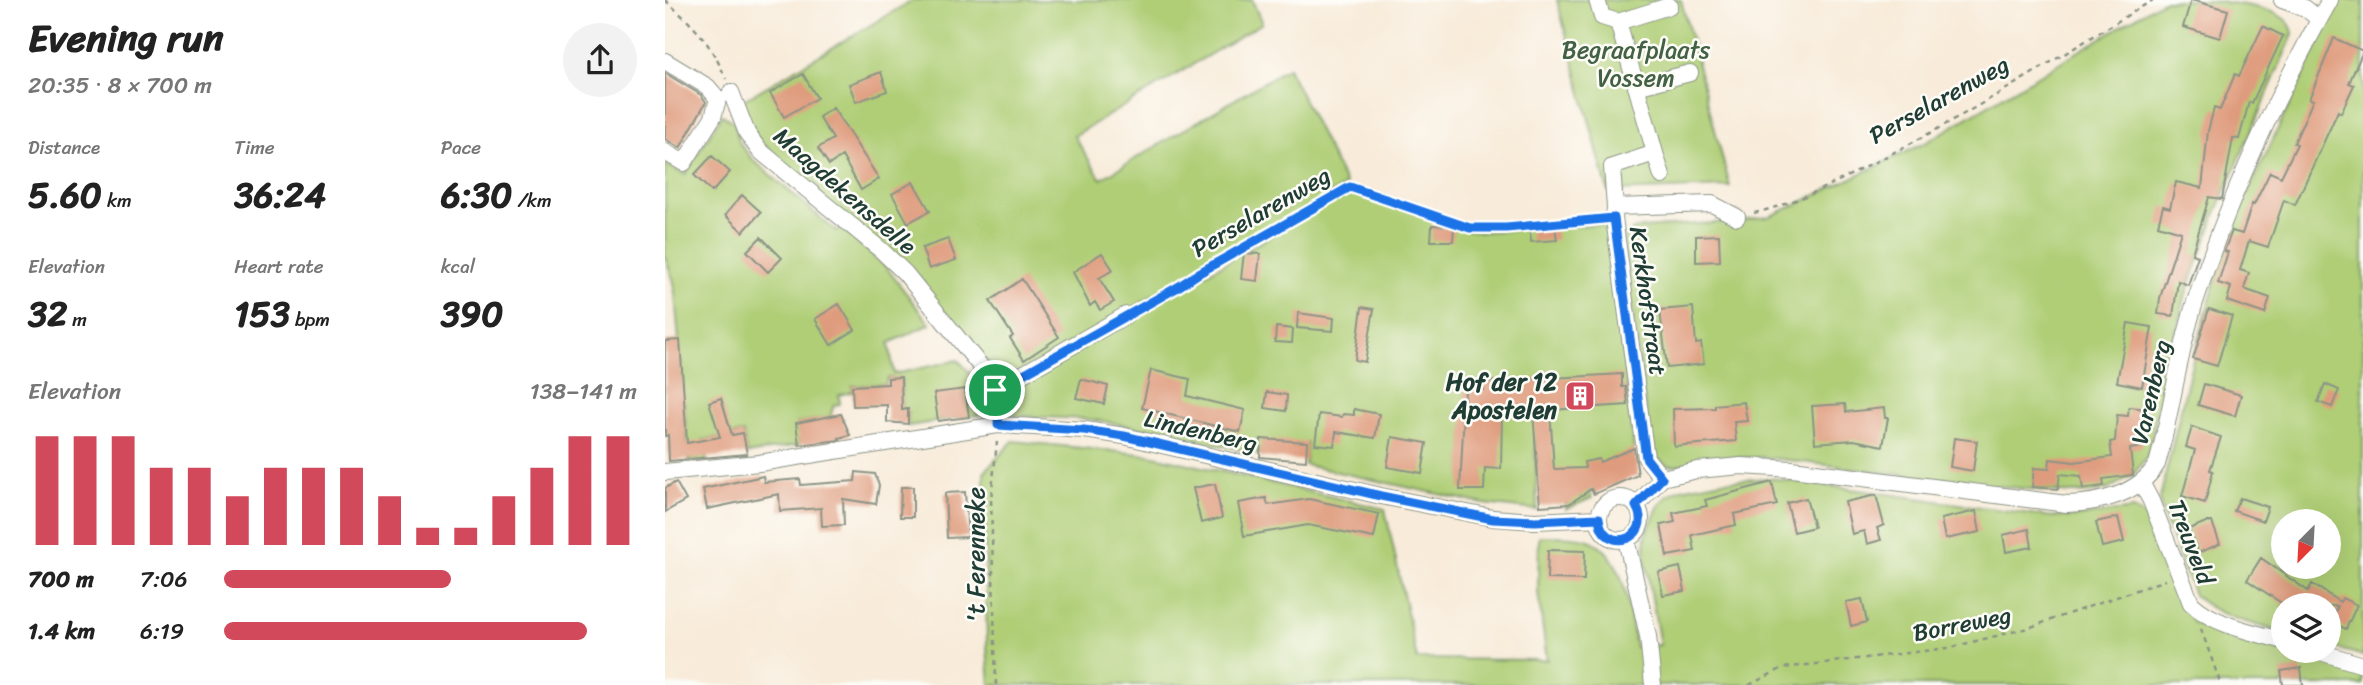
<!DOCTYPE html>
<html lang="en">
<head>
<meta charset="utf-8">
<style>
  :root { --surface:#fff; --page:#f2f2f2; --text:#222; --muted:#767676; --accent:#d1495b }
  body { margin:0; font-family:Sriracha,sans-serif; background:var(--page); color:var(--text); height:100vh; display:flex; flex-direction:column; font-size:26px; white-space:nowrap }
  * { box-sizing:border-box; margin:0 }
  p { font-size:23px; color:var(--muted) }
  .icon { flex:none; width:38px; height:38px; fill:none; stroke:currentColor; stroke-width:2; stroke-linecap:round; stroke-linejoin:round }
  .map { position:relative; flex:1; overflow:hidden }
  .drawer { display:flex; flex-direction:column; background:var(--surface); width:665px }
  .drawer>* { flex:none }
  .needle { width:46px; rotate:204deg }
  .buttons { position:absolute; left:1606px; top:509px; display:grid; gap:14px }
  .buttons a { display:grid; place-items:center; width:70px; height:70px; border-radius:50%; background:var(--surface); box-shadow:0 7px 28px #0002; font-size:35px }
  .pin { position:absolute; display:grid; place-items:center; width:60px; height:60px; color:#fff; margin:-30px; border:4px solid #fff; border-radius:50%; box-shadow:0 2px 7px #0007 }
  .round { display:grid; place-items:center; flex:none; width:74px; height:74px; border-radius:37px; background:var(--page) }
  .head { display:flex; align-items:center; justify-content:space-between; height:119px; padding:0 28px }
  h1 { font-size:38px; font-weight:700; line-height:52px }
  .figures { display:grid; grid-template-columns:repeat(3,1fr); gap:10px; height:119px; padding:7px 28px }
  .figures div { display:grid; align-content:center }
  .figures b { font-size:35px; font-weight:700 }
  .figures small { font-size:19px; font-weight:400 }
  .figures p { font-size:19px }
  .chart { height:196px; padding:14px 28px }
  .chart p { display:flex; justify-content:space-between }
  .chart svg { width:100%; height:126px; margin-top:7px; stroke:var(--accent); stroke-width:6 }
  ul { padding:0 28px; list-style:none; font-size:23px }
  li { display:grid; grid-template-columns:112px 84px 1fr; align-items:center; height:52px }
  li i { height:18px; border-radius:9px; background:var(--accent) }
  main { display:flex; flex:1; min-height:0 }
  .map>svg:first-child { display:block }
  .green { fill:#afce76; stroke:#678655; stroke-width:2; fill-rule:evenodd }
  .building { fill:#df9b7d }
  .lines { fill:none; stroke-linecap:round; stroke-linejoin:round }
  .minor-casing { stroke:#8c9486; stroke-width:18 }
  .path { stroke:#8c9486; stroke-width:2.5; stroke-dasharray:5 5; stroke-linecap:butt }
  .minor { stroke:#fff; stroke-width:16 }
  .route-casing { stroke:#fff; stroke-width:14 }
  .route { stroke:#1a73e8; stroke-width:9 }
  .labels { text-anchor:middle; stroke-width:5; stroke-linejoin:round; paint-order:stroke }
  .park-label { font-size:24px; fill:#436144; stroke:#fdfcf7 }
  .street-label { font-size:24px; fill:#1f3d34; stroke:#fdfcf7 }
  .poi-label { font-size:24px; font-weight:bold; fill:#1f3d34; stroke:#fdfcf7; text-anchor:end }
</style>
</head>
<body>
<main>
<section class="drawer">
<div class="head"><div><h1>Evening run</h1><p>20:35 · 8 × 700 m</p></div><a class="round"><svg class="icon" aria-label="share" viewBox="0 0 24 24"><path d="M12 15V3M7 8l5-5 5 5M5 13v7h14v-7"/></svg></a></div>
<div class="figures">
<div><p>Distance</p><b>5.60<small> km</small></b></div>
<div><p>Time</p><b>36:24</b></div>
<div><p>Pace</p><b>6:30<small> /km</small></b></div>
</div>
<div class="figures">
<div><p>Elevation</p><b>32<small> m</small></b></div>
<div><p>Heart rate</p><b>153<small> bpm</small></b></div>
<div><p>kcal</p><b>390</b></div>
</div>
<div class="chart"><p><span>Elevation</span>138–141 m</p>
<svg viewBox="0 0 160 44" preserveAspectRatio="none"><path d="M5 44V6M15 44V6M25 44V6M35 44V17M45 44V17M55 44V27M65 44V17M75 44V17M85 44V17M95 44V27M105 44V38M115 44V38M125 44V27M135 44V17M145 44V6M155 44V6"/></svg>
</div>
<ul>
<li><b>700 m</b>7:06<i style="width:55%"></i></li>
<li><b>1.4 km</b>6:19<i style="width:88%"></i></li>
</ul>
</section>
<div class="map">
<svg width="1698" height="685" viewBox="0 0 1698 685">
  <rect width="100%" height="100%" fill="#fdfcf7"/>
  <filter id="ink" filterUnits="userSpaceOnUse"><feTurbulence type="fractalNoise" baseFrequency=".0143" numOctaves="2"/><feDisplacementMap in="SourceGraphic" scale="14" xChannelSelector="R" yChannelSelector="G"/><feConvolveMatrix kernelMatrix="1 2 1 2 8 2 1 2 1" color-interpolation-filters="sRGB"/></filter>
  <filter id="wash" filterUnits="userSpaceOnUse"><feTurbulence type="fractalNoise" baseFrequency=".00686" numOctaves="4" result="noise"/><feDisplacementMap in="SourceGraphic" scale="28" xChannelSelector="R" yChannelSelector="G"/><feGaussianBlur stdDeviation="1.57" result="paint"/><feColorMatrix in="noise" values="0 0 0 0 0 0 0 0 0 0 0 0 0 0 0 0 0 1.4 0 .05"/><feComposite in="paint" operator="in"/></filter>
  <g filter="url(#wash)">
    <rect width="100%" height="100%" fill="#f8ebd9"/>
    <path class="green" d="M 248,0 L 587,0 L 597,23 L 409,136 L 436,179 L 623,68 L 681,185 L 350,375 L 336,376 L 294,332 L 91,137 L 77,101 Z
      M 892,0 L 1016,0 L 1065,187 L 943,191 Z
      M 1500,0 C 1531,0 1626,0 1628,34 L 1553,208 L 1521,294 L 1503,361 L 1483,455 L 1468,475 L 1443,489 L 1431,492 L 1407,493 L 1312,484 L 1098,457 L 1049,458 L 1010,466 L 1001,465 L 990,456 L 982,418 L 958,242 C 962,231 967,230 978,228 L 1076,221 L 1103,217 L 1126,207 L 1258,144 Z
      M 1674,0 L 1698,0 L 1698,656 L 1664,646 L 1664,606 L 1619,606 L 1619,633 C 1588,623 1553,618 1529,595 L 1496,509 L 1495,498 L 1528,359 L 1565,230 ZM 1619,522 L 1664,522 L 1664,567 L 1619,567 Z
      M 57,115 L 68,121 L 75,144 L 89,161 L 171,231 L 176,228 L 220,266 L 265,324 L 224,343 L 229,374 L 293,360 C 305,374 331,395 319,414 L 243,426 L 243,410 L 237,410 L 236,378 L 223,378 L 220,384 L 187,386 L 187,392 L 174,395 L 175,404 L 169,405 L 165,417 L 132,423 L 134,445 L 82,454 L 78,433 L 38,440 L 42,462 L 24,461 L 9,282 L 0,257 L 0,164 L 20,175 Z
      M 684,190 L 804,230 L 818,232 L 936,224 L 945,233 L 969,452 L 919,475 L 927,498 L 901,509 L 899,471 L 887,470 L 870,431 L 872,510 L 819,504 L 640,465 L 642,443 L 595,454 L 494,431 L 423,419 L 352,416 L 341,410 L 338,393 Z
      M 348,441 L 485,455 L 720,509 L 752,659 L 882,660 L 873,592 L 874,536 C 890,537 909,535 924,540 C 962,554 963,614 971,647 L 995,645 L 980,558 L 981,534 L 995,503 L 1002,496 L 1016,489 L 1057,481 L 1106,478 L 1388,517 L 1411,517 L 1468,509 L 1481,517 L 1504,575 L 1529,623 L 1698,674 L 1698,685 L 325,685 L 322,647 L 319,472 Z"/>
    <g id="blocks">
      <path class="building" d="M 1526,0 L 1563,10 L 1555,38 L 1518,27 Z
        M 1598,26 L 1618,36 L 1587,103 L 1584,102 L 1574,139 L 1568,138 L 1557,199 L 1544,197 L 1527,254 L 1533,256 L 1523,285 L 1513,281 L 1508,316 L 1493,314 L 1495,298 L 1516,232 L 1493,225 L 1498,206 L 1505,208 L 1511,182 L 1537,188 L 1543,131 L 1549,108 L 1555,110 L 1570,74 L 1574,76 Z
        M 1669,38 L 1698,51 L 1684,83 L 1689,85 L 1676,113 L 1673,111 L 1630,205 L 1619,200 L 1603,247 L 1584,241 L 1575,270 L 1584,273 L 1579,289 L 1605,298 L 1600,314 L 1562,301 L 1566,287 L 1553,283 L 1563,252 L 1559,251 L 1567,231 L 1577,234 L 1587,204 L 1589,205 L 1605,172 L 1616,177 L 1632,144 L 1629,143 L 1648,100 L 1644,99 Z
        M 216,72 L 222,91 L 191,102 L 184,84 Z
        M 0,73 L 36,95 L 41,102 L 15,148 L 0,139 Z
        M 138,74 L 152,98 L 119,117 L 105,93 Z
        M 168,108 L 214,179 L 196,190 L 177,156 L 164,165 L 153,148 L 168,139 L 154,117 Z
        M 47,156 L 65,172 L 47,192 L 29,175 Z
        M 248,182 L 265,211 L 243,223 L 227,194 Z
        M 77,195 L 96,212 L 78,232 L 60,215 Z
        M 767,225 L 789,226 L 788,241 L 766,241 Z
        M 890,227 L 892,240 L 866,242 L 865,229 Z
        M 1054,235 L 1055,261 L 1031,262 L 1031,236 Z
        M 96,237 L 117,258 L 103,272 L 82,251 Z
        M 283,239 L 291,260 L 264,269 L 257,248 Z
        M 437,253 L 448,270 L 434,278 L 449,302 L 435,310 L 430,302 L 425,306 L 408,272 Z
        M 579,253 L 595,254 L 592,281 L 576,279 Z
        M 357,279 L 394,337 L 359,360 L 345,338 L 348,336 L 325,301 Z
        M 174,304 L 190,330 L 166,345 L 150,319 Z
        M 697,307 L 709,309 L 700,362 L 690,360 Z
        M 1028,307 L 1031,344 L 1036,343 L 1039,364 L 1002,368 L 995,310 Z
        M 1544,309 L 1567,316 L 1552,366 L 1528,359 Z
        M 633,313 L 669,318 L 668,331 L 632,328 Z
        M 1463,323 L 1487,327 L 1477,387 L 1452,382 Z
        M 611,327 L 628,329 L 627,343 L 610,342 Z
        M 15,340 L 22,443 L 55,437 L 44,402 L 56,398 L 67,435 L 78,433 L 82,454 L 4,461 L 3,435 L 0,436 L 0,341 Z
        M 486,370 L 525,379 L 522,396 L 580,410 L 575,432 L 477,408 Z
        M 957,374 L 957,387 L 961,387 L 963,405 L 885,410 L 889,469 L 920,468 L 919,462 L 934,459 L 935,462 L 969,448 L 973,475 L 929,494 L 926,489 L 904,504 L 875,506 L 868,411 L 837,413 L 836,469 L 820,468 L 819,490 L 795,490 L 800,390 L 818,390 L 818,382 Z
        M 236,377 L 237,410 L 243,409 L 243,424 L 222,422 L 222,405 L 188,406 L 187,386 L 223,384 L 223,378 Z
        M 416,379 L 443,386 L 439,404 L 411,398 Z
        M 1539,384 L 1576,395 L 1570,416 L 1533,405 Z
        M 1660,384 L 1674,390 L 1667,407 L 1653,402 Z
        M 300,389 L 304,417 L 273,421 L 269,393 Z
        M 602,392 L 622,395 L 621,411 L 600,408 Z
        M 1079,402 L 1082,421 L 1069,422 L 1071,441 L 1009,446 L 1008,409 L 1050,408 L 1050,405 Z
        M 1180,404 L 1181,412 L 1219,408 L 1220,418 L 1223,418 L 1218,446 L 1189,440 L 1150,443 L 1147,406 Z
        M 1464,407 L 1481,409 L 1477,447 L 1465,449 L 1468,475 L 1438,479 L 1439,486 L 1418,489 L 1416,476 L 1395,474 L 1393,489 L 1367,487 L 1369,468 L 1384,469 L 1385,459 L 1409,462 L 1447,457 L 1445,442 L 1450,441 L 1452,415 L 1463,416 Z
        M 689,409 L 714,414 L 710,438 L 671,432 L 669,446 L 650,444 L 654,414 L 677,417 L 678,414 L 689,415 Z
        M 176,414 L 185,435 L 174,438 L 175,440 L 134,445 L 131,423 Z
        M 1527,427 L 1556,437 L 1545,470 L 1548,471 L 1540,503 L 1517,496 L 1530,450 L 1521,447 Z
        M 727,437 L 762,443 L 757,473 L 722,467 Z
        M 1289,438 L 1312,441 L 1308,471 L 1285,467 Z
        M 596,439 L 642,442 L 641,461 L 595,457 Z
        M 191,472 L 210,474 L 214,485 L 211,504 L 178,499 L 179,525 L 157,526 L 156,508 L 115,511 L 114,494 L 42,509 L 38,489 L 98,476 L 99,482 L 135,479 L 136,485 L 190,481 Z
        M 11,482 L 21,500 L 0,512 L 0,488 Z
        M 1107,482 L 1112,505 L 1069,514 L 1071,525 L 1027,535 L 1030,551 L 1002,556 L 996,525 L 1010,522 L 1008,513 L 1042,506 L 1040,500 Z
        M 550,484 L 557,518 L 536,523 L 528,488 Z
        M 236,487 L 248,487 L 248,517 L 235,517 Z
        M 300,492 L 303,537 L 282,538 L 280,493 Z
        M 1211,495 L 1219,525 L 1212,528 L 1216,540 L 1202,544 L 1199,531 L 1187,534 L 1180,502 Z
        M 601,498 L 603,505 L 644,499 L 714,514 L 709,538 L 643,525 L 579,536 L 573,503 Z
        M 1141,498 L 1149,527 L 1129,532 L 1122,503 Z
        M 1575,498 L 1603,507 L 1598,521 L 1569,511 Z
        M 1311,511 L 1315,532 L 1280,539 L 1276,519 Z
        M 1453,517 L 1459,542 L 1437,547 L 1431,522 Z
        M 1541,522 L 1547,522 L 1555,544 L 1533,553 L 1524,529 Z
        M 1364,529 L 1367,547 L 1341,552 L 1338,535 Z
        M 883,550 L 920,551 L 919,580 L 882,579 Z
        M 1596,558 L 1643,591 L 1647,584 L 1675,602 L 1677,598 L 1692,605 L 1681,629 L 1666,622 L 1673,606 L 1621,606 L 1582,580 Z
        M 1015,567 L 1020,591 L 998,595 L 993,572 Z
        M 1197,599 L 1202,622 L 1186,626 L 1181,602 Z
        M 1636,668 L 1638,685 L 1618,685 L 1616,671 Z"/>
    </g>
  </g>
  <g filter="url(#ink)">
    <use href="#blocks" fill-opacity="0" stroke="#8c9486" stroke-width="2"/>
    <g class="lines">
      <g class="minor-casing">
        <path id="minor" d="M 932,0 L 937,17 L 953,22
          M 1617,0 L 1640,8 L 1654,19
          M 0,61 L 43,87 L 53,99 L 48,117 L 19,163 L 0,152
          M 971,87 L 1025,73
          M 66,92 L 82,133 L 94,150 L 216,250 L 240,273 L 326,379 L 334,403 L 333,425
          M 990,153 L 997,176
          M 950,207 L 947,167 L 990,153 L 953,22 L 1004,6
          M 330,390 L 461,315
          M 0,472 L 94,463 L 333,425 L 420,430 L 459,436 L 716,496 L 828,518 L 870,521 L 934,518
          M 997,478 L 981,458 L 949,218 L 950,207 L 1047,204 L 1072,217
          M 1476,482 L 1486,501 L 1526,603 C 1550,626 1588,632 1619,641
          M934 519a21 21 0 1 1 42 0a21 21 0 1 1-42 0Z
          M 971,506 L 997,478 L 1032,470 L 1076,466 L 1127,469 L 1402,504 C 1435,503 1474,494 1492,464 C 1507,411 1513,355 1530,302 C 1563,200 1612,94 1665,0
          M 961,539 L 983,636 L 988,685
          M 1652,651 L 1698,665"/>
      </g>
      <path class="path" d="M 0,0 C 30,27 45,41 61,79
        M 1089,213 C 1134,203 1175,180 1216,159 C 1310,111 1398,54 1488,0
        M 474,309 L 685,187 L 805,228 L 841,228 L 934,219
        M 1536,629 L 1556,685
        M 331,685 L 326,499 L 332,442
        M 1084,685 L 1118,668 L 1283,648 L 1363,628 L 1500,580"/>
      <use href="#minor" class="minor"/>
    </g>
  </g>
  <g class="lines" filter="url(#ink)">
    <g class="route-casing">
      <path id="route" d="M 685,187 L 805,228 L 841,228 L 949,218 L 981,458 L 997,478 L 971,506 C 990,539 938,556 934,518 L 870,521 L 828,519 L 716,496 L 459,436 L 419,430 L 333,425 L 334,403 L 330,390 L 513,287 L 534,273 Z"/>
    </g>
    <use href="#route" class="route"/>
  </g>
  <defs>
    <g id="building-square" transform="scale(1.575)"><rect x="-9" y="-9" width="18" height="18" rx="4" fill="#d1495b" stroke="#fdfcf7"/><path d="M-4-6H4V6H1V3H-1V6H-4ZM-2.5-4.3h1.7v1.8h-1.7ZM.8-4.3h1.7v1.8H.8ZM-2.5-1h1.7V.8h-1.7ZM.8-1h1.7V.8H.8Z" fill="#fff"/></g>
  </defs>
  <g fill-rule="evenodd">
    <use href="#building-square" x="915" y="396"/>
  </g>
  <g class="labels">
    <g class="park-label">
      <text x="971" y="58">Begraafplaats<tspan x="971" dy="28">Vossem</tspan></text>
    </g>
    <g class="street-label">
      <text transform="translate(1274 100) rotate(-29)" y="8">Perselarenweg</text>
      <text transform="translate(180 191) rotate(41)" y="8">Maagdekensdelle</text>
      <text transform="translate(596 212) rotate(-30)" y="8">Perselarenweg</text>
      <text transform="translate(983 301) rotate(82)" y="8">Kerkhofstraat</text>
      <text transform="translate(1486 392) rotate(-77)" y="8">Varenberg</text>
      <text transform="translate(536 431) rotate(13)" y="8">Lindenberg</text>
      <text transform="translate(1526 542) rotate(69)" y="8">Treuveld</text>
      <text transform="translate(311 555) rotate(-90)" y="8">'t Ferenneke</text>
      <text transform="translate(1297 624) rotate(-11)" y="8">Borreweg</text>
    </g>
    <g class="poi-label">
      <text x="892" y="390">Hof der 12<tspan x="892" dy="28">Apostelen</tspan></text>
    </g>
  </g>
</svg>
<div class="buttons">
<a><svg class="needle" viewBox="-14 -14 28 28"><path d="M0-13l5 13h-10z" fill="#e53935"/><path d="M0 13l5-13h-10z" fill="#767676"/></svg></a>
<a><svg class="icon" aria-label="layers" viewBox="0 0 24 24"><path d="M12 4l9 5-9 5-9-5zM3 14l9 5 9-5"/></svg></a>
</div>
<div class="pin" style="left:330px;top:390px;background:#1e9e55"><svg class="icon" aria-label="arrive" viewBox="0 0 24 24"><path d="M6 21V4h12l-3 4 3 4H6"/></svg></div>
</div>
</main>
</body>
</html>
